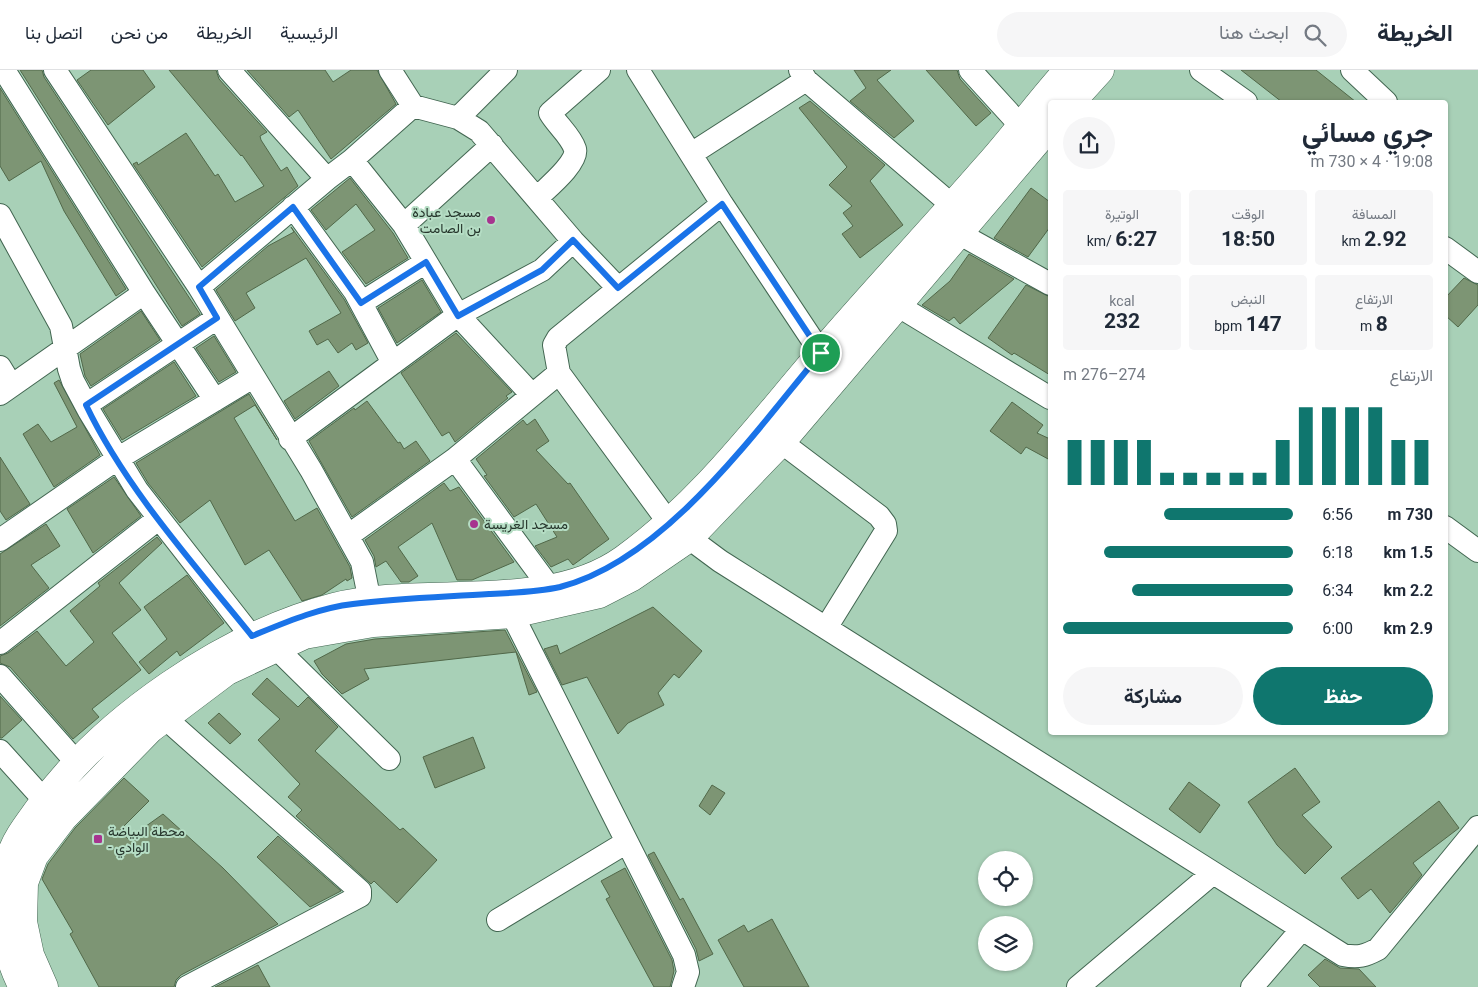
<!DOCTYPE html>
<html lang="ar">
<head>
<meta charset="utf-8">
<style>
  :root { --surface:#fff; --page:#f6f6f7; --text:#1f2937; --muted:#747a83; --line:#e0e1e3; --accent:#0f766e }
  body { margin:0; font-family:Roboto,Vazirmatn,sans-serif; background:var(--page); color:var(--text); direction:rtl; height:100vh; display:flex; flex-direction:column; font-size:19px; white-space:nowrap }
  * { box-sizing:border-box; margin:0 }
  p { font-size:16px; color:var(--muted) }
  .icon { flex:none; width:28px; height:28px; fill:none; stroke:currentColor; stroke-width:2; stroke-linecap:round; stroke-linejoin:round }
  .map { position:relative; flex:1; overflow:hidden; direction:ltr }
  .side { position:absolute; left:1048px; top:30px; width:400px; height:635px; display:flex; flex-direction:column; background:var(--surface); border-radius:5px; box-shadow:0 1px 4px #0004; direction:rtl }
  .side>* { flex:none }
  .tools { position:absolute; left:978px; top:781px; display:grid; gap:10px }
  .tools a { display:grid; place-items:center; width:55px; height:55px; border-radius:50%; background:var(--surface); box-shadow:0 1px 4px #0004; font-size:25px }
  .pin { position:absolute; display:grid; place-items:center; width:42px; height:42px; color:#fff; margin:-21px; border:2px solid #fff; border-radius:50%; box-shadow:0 1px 5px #0007 }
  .round { display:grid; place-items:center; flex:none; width:52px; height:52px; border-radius:26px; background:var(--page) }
  .summary { display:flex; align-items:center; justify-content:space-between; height:85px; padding:0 15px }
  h1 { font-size:28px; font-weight:700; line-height:38px }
  .metrics { display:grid; grid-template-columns:repeat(3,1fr); gap:8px; height:85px; padding:5px 15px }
  .metrics div { display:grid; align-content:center; border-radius:5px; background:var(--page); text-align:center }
  .metrics b { font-size:21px; font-weight:700 }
  .metrics small { font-size:14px; font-weight:400 }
  .metrics p { font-size:14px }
  .chart { height:140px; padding:10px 15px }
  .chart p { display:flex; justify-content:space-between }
  .chart svg { width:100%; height:90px; margin-top:5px; stroke:var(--accent); stroke-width:6 }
  .button { display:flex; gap:10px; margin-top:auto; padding:10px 15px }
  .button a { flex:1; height:58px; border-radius:30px; background:var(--accent); color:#fff; font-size:20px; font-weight:700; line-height:58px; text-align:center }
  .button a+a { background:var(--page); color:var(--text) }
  ul { padding:0 15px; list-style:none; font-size:16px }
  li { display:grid; grid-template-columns:80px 60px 1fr; align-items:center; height:38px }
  li i { height:12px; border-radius:6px; background:var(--accent) }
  header { display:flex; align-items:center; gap:30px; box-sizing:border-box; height:70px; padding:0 25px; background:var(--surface); border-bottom:1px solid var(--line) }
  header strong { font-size:24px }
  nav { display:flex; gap:28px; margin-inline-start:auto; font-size:18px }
  .search { width:350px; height:45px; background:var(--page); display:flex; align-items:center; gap:12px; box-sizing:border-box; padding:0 18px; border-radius:28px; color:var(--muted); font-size:19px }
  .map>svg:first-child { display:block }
  .building { fill:#7d9574; stroke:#516849 }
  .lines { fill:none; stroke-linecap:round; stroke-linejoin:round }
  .minor-casing { stroke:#426651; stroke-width:24 }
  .major-casing { stroke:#426651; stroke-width:29 }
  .minor { stroke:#fff; stroke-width:22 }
  .major { stroke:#fff; stroke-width:28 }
  .route-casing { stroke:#fff; stroke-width:10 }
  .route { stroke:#1a73e8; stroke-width:6 }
  .poi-dot { fill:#a7348f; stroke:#b5ddc4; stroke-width:2 }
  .labels { text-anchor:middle; stroke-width:4; stroke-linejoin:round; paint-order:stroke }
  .poi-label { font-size:14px; fill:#27372d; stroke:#b5ddc4; text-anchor:start }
</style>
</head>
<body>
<header>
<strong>الخريطة</strong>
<div class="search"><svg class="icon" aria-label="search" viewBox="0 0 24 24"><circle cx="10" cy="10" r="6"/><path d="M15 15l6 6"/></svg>ابحث هنا</div>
<nav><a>الرئيسية</a><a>الخريطة</a><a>من نحن</a><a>اتصل بنا</a></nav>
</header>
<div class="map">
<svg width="1478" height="917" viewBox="0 0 1478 917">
  <rect width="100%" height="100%" fill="#a8d0b7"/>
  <path class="building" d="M 20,0 L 42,0 L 44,7 L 200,244 L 182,256 Z
    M 91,0 L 143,0 L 155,17 L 108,55 L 77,10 Z
    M 169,0 L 216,0 L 219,9 L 267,62 L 260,66 L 261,70 L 281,101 L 287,97 L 298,116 L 202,197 L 133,94 L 137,92 L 138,95 L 186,63 L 215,106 L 218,104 L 235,132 L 264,116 L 242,85 L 241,86 Z
    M 247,0 L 325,0 L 333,12 L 351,0 L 377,0 L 396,34 L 331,89 L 298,40 L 289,47 Z
    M 854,0 L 891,0 L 877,10 L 914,51 L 894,68 L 850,31 L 866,18 Z
    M 926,0 L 957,0 L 960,9 L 991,43 L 976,56 Z
    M 1241,0 L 1316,0 L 1356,32 L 1282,32 Z
    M 0,18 L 126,219 L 116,226 L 64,141 L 41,91 L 9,111 L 0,96 Z
    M 810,31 L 885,95 L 870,111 L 903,155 L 860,188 L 842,164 L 853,156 L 843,143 L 852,136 L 829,115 L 847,97 L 799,38 Z
    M 350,108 L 393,163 L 408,188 L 366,214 L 342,182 L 375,160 L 356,134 L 326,160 L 311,140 Z
    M 1031,118 L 1050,132 L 1050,157 L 1028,187 L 994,168 Z
    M 291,157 L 344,229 L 368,273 L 356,280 L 352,273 L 338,283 L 328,269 L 317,275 L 309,261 L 341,243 L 306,188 L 246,223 L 255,238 L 235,251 L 216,220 L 268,176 L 294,162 Z
    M 969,184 L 1014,209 L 960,254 L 954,247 L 949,251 L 922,235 L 950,211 Z
    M 1464,208 L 1478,215 L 1478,235 L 1458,257 L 1445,245 L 1445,228 Z
    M 422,210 L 441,242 L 397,273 L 378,238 Z
    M 1026,215 L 1050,227 L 1050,305 L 1014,283 L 1012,285 L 988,268 Z
    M 141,241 L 160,270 L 91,316 L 85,306 L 80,284 Z
    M 456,263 L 512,322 L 506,326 L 508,328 L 455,372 L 449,362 L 442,366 L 401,303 Z
    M 214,266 L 236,302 L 219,312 L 196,278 Z
    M 174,292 L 196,326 L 122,370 L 103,339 Z
    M 329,301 L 339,316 L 295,349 L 284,331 Z
    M 59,310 L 100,385 L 54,417 L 23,364 L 38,354 L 51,372 L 77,357 L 54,313 Z
    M 249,324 L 277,370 L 255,335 L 234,348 L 295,451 L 317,438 L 350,497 L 352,508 L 347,511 L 346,509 L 322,525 L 302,531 L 269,480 L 245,495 L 210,430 L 180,453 L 148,413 L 136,393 Z
    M 367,331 L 398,373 L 400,372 L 404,379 L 416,371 L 430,391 L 352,447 L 309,371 L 354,338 L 355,340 Z
    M 1012,332 L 1043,355 L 1037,363 L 1050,369 L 1050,390 L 1026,377 L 1021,384 L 990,361 Z
    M 535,349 L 549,371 L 536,380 L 568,414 L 570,413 L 609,469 L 573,495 L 568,489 L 551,497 L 535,476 L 557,467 L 536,434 L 514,447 L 484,406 L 487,405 L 476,389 L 523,350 L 527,355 Z
    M 0,387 L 30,434 L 6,450 L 0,441 Z
    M 114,407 L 141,446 L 93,483 L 67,439 Z
    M 444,413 L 450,421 L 459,417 L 514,492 L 472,510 L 457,510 L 432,453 L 398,477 L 418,506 L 409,512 L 401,512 L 386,491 L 376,497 L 374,486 L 365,470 Z
    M 46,454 L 60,476 L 31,495 L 49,518 L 0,556 L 0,484 Z
    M 157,467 L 162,473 L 119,513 L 141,540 L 112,563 L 141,600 L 92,639 L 99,647 L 73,669 L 10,597 L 0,593 L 0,586 L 8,583 L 37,561 L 66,596 L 94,572 L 70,541 L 100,516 L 98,513 Z
    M 187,505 L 224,553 L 180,586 L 177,581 L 149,604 L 139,592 L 167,569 L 144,537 Z
    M 653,537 L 702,581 L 679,608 L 674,604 L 658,623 L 664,635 L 628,653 L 618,664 L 587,607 L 562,615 L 544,579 L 557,575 L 560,584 Z
    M 505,560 L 537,622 L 529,625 L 516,582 L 364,599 L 369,609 L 342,624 L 322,604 L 314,591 L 346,574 L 375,569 Z
    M 267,608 L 298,637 L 308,627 L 338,657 L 315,681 L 400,760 L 403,758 L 437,790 L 397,833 L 374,811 L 371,814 L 296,746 L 302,740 L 288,727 L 300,714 L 258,670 L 280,649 L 252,624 Z
    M 0,626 L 22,650 L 2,668 L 0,668 Z
    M 219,643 L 241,664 L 230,674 L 208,653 Z
    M 473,667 L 485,698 L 435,718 L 423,687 Z
    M 1295,698 L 1320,732 L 1302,745 L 1332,777 L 1305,804 L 1277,775 L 1248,732 Z
    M 124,708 L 149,731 L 120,760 L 128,769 L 163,744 L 223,798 L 278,854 L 181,905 L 176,910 L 174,917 L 99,917 L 70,864 L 73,862 L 42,809 L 48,794 L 75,758 Z
    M 1189,712 L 1220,735 L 1200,763 L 1169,739 Z
    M 712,715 L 725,723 L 710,745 L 699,736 Z
    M 1439,731 L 1459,758 L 1413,793 L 1422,805 L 1390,843 L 1371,819 L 1358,829 L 1341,808 Z
    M 278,766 L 341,821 L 310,837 L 257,787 Z
    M 654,782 L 680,830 L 683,828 L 713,884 L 699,891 L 696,879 L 648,785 Z
    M 625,798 L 672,890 L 674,901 L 670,917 L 654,917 L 606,829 L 610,827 L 601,811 Z
    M 772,849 L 809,917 L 744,917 L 718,870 L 744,855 L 748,862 Z
    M 1325,889 L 1340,898 L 1359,899 L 1376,917 L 1320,917 L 1308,905 Z
    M 258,895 L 270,917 L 215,917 Z"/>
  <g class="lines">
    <g class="minor-casing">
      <path id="minor" d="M 55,0 L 199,217 L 311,400 L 362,492 L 370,532
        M 229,0 L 327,109
        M 390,0 L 413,36 L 458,48 L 479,61 L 573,171 L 618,218
        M 638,0 L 722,134 L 821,283
        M 800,0 L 806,10 L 953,136
        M 970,0 L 1021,56
        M 1201,0 L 1246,32
        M 1352,0 L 1386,32
        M 458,48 L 506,0
        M 691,84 L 806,10
        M 352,90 L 413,36
        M 537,128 C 546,119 579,92 575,79 C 571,66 557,55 550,43 L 599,0
        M 293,137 L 355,222 L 393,293
        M 0,145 L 61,256 L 69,299 L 73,311 L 89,341 L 137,420 L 252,567 L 275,577 L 389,689
        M 404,155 L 492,75
        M 960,164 L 1050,214
        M 1445,178 L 1478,202
        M 199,217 L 327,109 L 352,90 L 404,155 L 458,245 L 532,325
        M 144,223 L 215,330
        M 361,233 L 426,192
        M 897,235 L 1050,328
        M 0,297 L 11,315
        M 0,324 L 144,223 L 4,0
        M 86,335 L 217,248
        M 290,369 L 458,245 L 542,200 L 573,171
        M 781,372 L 879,446 L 885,454 L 886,461 L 826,558
        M 455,389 L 550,518
        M 669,453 L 559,303 L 554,275 L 558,268 L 722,134
        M 1445,457 L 1478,481
        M 349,465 L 455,389 L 559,303
        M 689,468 L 720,491 L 1343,885 C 1358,888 1365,886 1378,879 L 1478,757
        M 0,470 L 117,389 L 253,307
        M 512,544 L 684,885 L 688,902 L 683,917
        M 0,573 L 158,449
        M 0,606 L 77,693
        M 165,648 L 360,821 L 360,826 L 187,917
        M 0,681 L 45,731
        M 498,850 L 627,772
        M 1078,917 L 1213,803
        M 1252,917 L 1302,859"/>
    </g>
    <g class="major-casing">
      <path id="major" d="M 1071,32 L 1100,0
        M 23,917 C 1,877 0,828 11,785 C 16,769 28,754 38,740 C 104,648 225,566 334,537 C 424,514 546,545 624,489 C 703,432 760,354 823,281 C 876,219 932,160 985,99 C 1014,67 1039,32 1068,0
        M 44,917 L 30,885 L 23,852 L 24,813 L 34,786 L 63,748 L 150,659 L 227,601 L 304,565 L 373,553 L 512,544 L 599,524 L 632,507 L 689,468 L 781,372 L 1050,56"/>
    </g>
    <use href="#minor" class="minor"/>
    <use href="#major" class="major"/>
  </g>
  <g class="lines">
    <g class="route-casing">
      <path id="route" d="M 722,134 L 821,283 C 754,363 665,490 560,517 C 537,522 512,523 489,524 C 444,527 398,528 353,534 C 318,538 284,553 252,566 C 194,494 126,419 86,335 L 217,248 L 199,217 L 293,137 L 361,233 L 426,192 L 458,246 L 542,200 L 573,170 L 618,218 Z"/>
    </g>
    <use href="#route" class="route"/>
  </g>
  <g class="poi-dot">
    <circle cx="491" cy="150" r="5"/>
    <circle cx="474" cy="454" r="5"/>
    <rect x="93" y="764" width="10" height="10" rx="2.5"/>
  </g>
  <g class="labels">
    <g class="poi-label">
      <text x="481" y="147" text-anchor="end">مسجد عبادة<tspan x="481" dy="16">بن الصامت</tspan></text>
      <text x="484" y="459">مسجد الغريسة</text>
      <text x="108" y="766">محطة البياضة<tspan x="108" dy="16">- الوادي</tspan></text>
    </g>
  </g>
</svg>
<div class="tools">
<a><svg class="icon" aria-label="locate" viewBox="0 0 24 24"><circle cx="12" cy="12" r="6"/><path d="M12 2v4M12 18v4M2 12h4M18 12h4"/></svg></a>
<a><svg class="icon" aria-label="layers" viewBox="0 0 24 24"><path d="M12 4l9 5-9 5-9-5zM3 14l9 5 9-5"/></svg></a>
</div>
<div class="pin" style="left:821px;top:283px;background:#1e9e55"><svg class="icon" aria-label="arrive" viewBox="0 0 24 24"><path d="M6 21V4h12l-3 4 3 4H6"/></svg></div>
<section class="side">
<div class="summary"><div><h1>جري مسائي</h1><p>19:08 · 4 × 730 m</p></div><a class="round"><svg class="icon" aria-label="share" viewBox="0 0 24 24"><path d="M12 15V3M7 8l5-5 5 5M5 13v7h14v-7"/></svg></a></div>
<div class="metrics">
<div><p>المسافة</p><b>2.92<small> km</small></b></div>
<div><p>الوقت</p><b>18:50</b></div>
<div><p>الوتيرة</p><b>6:27<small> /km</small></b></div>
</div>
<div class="metrics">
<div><p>الارتفاع</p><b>8<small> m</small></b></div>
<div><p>النبض</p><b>147<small> bpm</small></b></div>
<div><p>kcal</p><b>232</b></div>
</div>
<div class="chart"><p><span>الارتفاع</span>274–276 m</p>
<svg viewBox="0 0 160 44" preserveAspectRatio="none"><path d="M5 44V22M15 44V22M25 44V22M35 44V22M45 44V38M55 44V38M65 44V38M75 44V38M85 44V38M95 44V22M105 44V6M115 44V6M125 44V6M135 44V6M145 44V22M155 44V22"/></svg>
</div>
<ul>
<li><b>730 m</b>6:56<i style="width:56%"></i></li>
<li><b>1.5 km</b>6:18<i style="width:82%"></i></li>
<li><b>2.2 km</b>6:34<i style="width:70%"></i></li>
<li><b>2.9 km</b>6:00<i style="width:100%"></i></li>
</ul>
<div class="button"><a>حفظ</a><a>مشاركة</a></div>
</section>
</div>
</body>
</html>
